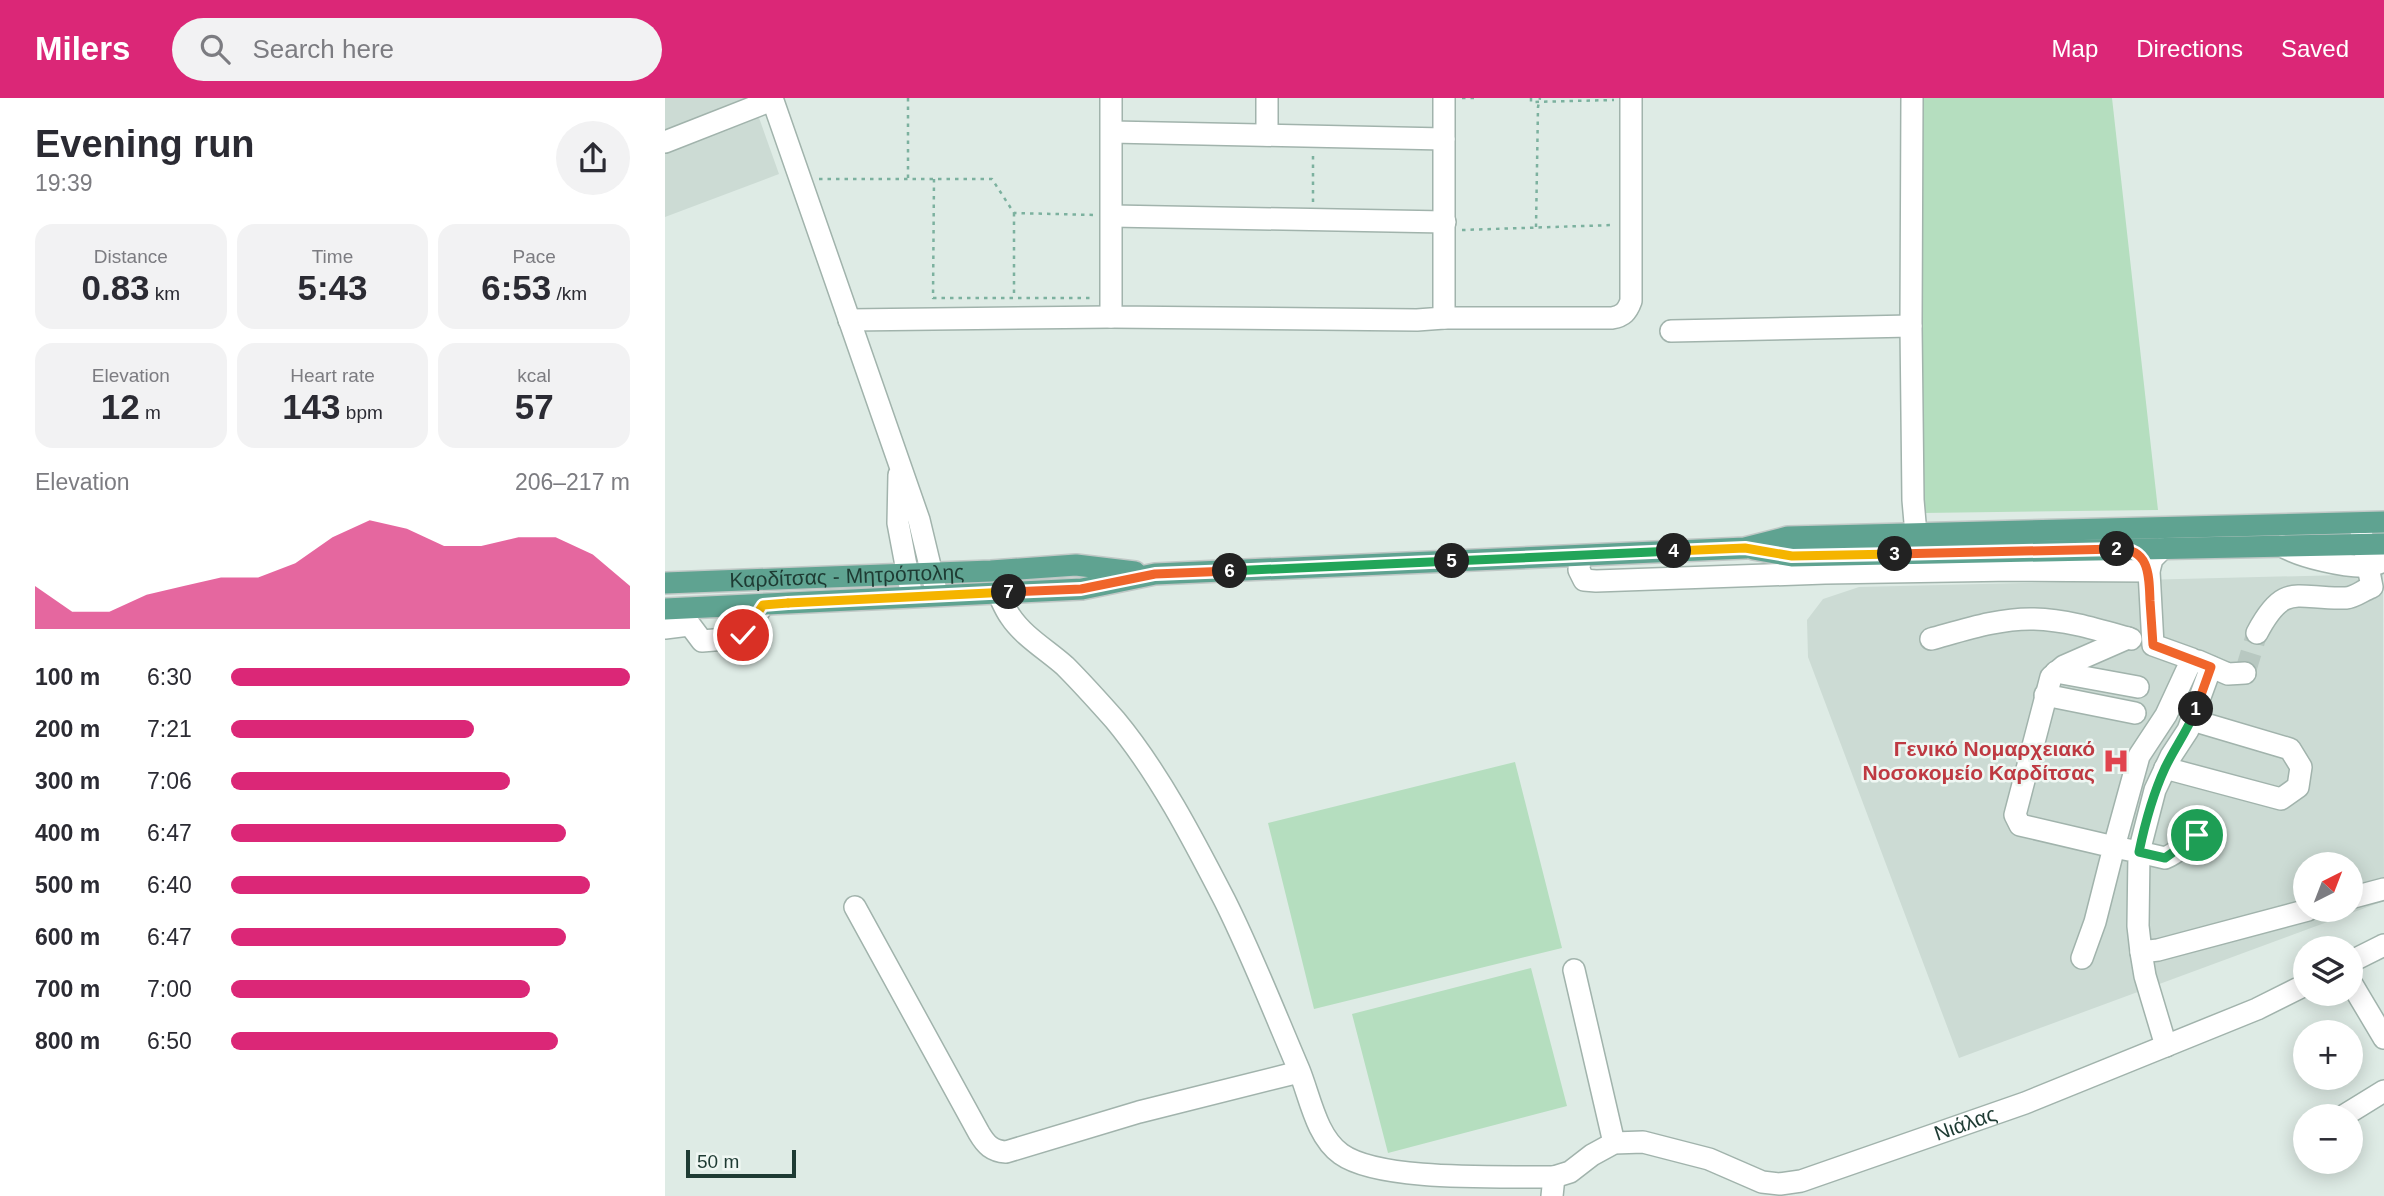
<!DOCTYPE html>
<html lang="en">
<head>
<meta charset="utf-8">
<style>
  :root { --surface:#fff; --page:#f2f2f3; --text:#2b2b33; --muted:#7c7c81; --accent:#db2777 }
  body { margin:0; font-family:Arial,sans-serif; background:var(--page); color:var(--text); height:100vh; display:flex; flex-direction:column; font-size:26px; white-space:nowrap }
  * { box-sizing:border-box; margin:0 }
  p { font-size:23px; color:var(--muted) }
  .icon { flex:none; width:38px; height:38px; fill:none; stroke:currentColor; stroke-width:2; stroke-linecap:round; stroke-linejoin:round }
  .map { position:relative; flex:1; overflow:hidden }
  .panel { display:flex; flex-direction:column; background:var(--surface); width:665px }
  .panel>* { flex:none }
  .needle { width:46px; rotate:42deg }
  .controls { position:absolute; left:1628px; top:754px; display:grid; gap:14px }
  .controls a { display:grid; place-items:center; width:70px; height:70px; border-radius:50%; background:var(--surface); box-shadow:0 4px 18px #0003; font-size:35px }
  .scale { position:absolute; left:21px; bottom:18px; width:110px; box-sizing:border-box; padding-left:7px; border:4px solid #1e3b33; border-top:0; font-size:19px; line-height:24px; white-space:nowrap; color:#1e3b33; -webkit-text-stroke:5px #eff7f3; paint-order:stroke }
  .pin { position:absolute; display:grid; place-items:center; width:60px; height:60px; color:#fff; margin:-30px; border:4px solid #fff; border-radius:50%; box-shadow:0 2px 7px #0007 }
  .km { position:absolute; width:35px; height:35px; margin:-18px; border-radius:50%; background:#222; color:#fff; font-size:19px; line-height:35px; text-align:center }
  .round { display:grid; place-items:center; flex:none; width:74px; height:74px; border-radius:37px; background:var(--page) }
  .headline { display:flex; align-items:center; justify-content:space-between; height:119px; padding:0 35px }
  h1 { font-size:38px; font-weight:700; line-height:52px }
  .stats { display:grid; grid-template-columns:repeat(3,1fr); gap:10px; height:119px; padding:7px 35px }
  .stats div { display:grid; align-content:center; border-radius:18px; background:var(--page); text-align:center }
  .stats b { font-size:35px; font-weight:700 }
  .stats small { font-size:19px; font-weight:400 }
  .stats p { font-size:19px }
  .chart { height:196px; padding:14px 35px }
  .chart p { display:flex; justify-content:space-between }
  .chart svg { width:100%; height:126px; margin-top:7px; fill:var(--accent); opacity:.7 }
  ul { padding:0 35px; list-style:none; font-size:23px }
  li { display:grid; grid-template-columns:112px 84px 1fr; align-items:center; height:52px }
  li i { height:18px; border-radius:9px; background:var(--accent) }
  header { display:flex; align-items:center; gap:42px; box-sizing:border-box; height:98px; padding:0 35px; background:var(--accent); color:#fff }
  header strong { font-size:33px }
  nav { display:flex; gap:38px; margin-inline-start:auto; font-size:24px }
  .search { width:490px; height:63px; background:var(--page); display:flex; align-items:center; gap:18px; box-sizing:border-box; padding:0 24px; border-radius:38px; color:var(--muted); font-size:26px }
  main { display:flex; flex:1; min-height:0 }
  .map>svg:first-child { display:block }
  .built { fill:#ccdbd4; fill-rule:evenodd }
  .green { fill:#b5debf }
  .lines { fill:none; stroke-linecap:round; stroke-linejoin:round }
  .minor-tunnel { stroke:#b8c8c1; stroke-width:21; stroke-dasharray:21 10; stroke-linecap:butt }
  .minor-casing { stroke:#a1b3ac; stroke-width:24 }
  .major-casing { stroke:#c0c8c6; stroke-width:24 }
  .path { stroke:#7cb19f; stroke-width:2.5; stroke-dasharray:3.5 5; stroke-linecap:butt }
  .minor { stroke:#fff; stroke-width:21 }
  .major { stroke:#5fa391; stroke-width:21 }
  .split-1-casing { stroke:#fff; stroke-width:14 }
  .split-2-casing { stroke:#fff; stroke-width:14 }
  .split-3-casing { stroke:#fff; stroke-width:14 }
  .split-4-casing { stroke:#fff; stroke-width:14 }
  .split-5-casing { stroke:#fff; stroke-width:14 }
  .split-6-casing { stroke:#fff; stroke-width:14 }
  .split-7-casing { stroke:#fff; stroke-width:14 }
  .split-8-casing { stroke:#fff; stroke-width:14 }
  .split-9-casing { stroke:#fff; stroke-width:14 }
  .split-1 { stroke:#22a559; stroke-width:9 }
  .split-2 { stroke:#f0652b; stroke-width:9 }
  .split-3 { stroke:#f0652b; stroke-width:9 }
  .split-4 { stroke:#f5b400; stroke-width:9 }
  .split-5 { stroke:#22a559; stroke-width:9 }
  .split-6 { stroke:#22a559; stroke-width:9 }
  .split-7 { stroke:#f0652b; stroke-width:9 }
  .split-8 { stroke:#f5b400; stroke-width:9 }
  .split-9 { stroke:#f5b400; stroke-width:9 }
  .labels { text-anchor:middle; stroke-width:5; stroke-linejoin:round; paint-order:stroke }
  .street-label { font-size:21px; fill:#1e3b33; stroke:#eff7f3 }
  .health-label { font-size:21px; font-weight:bold; fill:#be3a42; stroke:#eff7f3; text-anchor:end }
</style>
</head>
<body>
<header>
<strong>Milers</strong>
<div class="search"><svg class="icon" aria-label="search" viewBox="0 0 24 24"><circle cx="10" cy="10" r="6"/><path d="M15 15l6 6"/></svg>Search here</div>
<nav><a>Map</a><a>Directions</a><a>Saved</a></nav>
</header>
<main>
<section class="panel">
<div class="headline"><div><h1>Evening run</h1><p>19:39</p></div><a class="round"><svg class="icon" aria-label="share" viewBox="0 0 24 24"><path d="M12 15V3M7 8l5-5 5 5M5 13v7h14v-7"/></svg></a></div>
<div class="stats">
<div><p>Distance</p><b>0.83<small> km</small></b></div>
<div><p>Time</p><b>5:43</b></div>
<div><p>Pace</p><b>6:53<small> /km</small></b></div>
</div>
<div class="stats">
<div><p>Elevation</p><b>12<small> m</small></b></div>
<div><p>Heart rate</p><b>143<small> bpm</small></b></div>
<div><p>kcal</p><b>57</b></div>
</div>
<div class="chart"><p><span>Elevation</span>206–217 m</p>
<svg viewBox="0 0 160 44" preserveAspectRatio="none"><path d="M0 44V29L10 38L20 38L30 32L40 29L50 26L60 26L70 21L80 12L90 6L100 9L110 15L120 15L130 12L140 12L150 18L160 29V44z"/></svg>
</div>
<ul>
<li><b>100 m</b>6:30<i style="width:100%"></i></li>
<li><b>200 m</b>7:21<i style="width:61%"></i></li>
<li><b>300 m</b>7:06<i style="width:70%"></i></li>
<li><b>400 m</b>6:47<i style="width:84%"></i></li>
<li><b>500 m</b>6:40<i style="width:90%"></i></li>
<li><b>600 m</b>6:47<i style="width:84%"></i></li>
<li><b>700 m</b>7:00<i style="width:75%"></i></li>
<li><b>800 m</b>6:50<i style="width:82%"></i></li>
</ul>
</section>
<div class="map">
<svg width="1719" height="1098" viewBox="0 0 1719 1098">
  <rect width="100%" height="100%" fill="#deebe5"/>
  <path class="built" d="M 0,0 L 87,0 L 114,76 L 0,119 Z
    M 1718,476 L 1719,803 L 1294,960 L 1143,559 L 1142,522 L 1158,501 L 1194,489 ZM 1640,766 L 1685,766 L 1685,812 L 1640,812 Z"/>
  <path class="green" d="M 1258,0 L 1447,0 L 1493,412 L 1257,415 Z
    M 850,664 L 897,850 L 649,911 L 603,725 Z
    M 866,870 L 902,1008 L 723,1055 L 687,916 Z"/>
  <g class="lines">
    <path class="minor-tunnel" d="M 1580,575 L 1592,535"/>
    <g class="minor-casing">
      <g id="minor">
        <path d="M 107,0 L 254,422 L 272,497"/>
        <path d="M 446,0 L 446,219 L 752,222 L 779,220 L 779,0"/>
        <path d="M 1247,0 L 1246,228 L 1248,402 L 1251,436"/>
        <path d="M 447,34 L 779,41"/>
        <path d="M 602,37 L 602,0"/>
        <path d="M 0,44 L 107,2"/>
        <path d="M 447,118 L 780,124"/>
        <path d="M 779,220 L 947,220 C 958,218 962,214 966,203 L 966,0"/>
        <path d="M 184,222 L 446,219"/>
        <path d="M 1006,233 L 1246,228"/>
        <path d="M 234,377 L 233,425 L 246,494"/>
        <path d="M 1617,448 C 1636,459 1682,470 1703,468 C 1708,468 1714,465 1719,463"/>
        <path d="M 1498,450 L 1487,461 L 1484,473 L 1488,547 L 1527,561 L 1501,617 L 1474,658 L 1449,749 L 1474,754 L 1473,828 L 1476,854 L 1493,852 L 1643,812"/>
        <path d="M 915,458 L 914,472 L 919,482 L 931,483 L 1160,475 L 1349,472 L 1484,473"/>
        <path d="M 333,495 C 337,503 340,511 345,518 C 358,538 382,552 400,568 C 417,585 434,604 450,622 C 494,675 528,741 560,803 C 587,857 610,916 634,972 C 645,999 651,1038 676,1056 C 715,1084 839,1078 889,1079"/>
        <path d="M 13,511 L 37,543 L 73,540 L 78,537 L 98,507"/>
        <path d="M 0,530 L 24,527"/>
        <path d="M 1592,535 C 1620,482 1632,502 1681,500 C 1691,499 1698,492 1707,489 L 1695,428"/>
        <path d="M 1266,541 C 1299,532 1335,520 1369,521 C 1403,522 1434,532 1466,541"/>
        <path d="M 1533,563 L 1563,576 L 1580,575"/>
        <path d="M 1546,569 L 1523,632 L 1506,658 L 1490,692 L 1474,754 L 1500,760 C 1523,751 1519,735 1549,739"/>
        <path d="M 1391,574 L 1473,589"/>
        <path d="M 1380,597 L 1470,615"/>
        <path d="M 1500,670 L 1616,701 L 1633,689 L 1636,669 L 1625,651 L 1527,622"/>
        <path d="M 1685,800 L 1719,791"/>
        <path d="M 190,809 L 314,1035 C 321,1047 327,1053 341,1054 L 474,1014 L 634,974"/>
        <path d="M 1476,854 L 1480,878 L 1501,948"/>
        <path d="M 1417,860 L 1430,824 L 1449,749 L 1355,727 L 1350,717 L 1386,579 L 1399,568 L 1463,540"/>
        <path d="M 1685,864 L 1719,847"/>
        <path d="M 909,872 L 949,1045"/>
        <path d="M 1685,883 L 1719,940"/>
        <path d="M 1680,1017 L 1719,993"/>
        <path id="s1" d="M 887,1098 L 889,1079 L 905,1074 L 927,1057 L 949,1045 L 978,1044 L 1044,1061 L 1097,1084 L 1115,1086 L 1136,1083 L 1360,1005 L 1592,911 L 1640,887"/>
      </g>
    </g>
    <g class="major-casing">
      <g id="major">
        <path d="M 1088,451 L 1127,458 L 1719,446"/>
        <path id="s2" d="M 0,485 L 326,473 L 411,467 L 470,474"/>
        <path d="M 0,511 L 417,491 L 490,476 L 1080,450 L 1123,439 L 1719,424"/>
      </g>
    </g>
    <path class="path" d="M 243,0 L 243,81
      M 797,0 L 814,0
      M 866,0 L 866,4 L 949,2
      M 154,81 L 327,81 L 349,115 L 430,117
      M 269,81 L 268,200 L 429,200
      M 648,104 L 648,55
      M 349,115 L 349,199
      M 871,129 L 873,9 L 875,0
      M 797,132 L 948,127"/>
    <use href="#minor" class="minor"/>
    <use href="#major" class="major"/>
  </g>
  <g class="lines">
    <g class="split-1-casing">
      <path id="split-1" d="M 1531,611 C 1523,632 1510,649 1500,670 C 1488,696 1480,725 1474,754 L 1500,760 L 1532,737"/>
    </g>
    <g class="split-2-casing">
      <path id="split-2" d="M 1452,451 C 1485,450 1484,478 1485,503 C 1486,518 1487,532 1488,547 L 1546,569 L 1531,611"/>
    </g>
    <g class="split-3-casing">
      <path id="split-3" d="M 1230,456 L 1452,451"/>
    </g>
    <g class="split-4-casing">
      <path id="split-4" d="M 1009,453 L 1080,450 L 1127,458 L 1230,456"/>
    </g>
    <g class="split-5-casing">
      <path id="split-5" d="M 787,463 L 1009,453"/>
    </g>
    <g class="split-6-casing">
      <path id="split-6" d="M 565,473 L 787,463"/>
    </g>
    <g class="split-7-casing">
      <path id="split-7" d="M 344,494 L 416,491 L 490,476 L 565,473"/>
    </g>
    <g class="split-8-casing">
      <path id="split-8" d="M 123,505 L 344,494"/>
    </g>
    <g class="split-9-casing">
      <path id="split-9" d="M 78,537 L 98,507 L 123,505"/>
    </g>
    <use href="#split-1" class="split-1"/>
    <use href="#split-2" class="split-2"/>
    <use href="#split-3" class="split-3"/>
    <use href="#split-4" class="split-4"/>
    <use href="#split-5" class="split-5"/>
    <use href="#split-6" class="split-6"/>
    <use href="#split-7" class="split-7"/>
    <use href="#split-8" class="split-8"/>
    <use href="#split-9" class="split-9"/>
  </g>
  <defs>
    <g id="hospital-bare" transform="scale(2.1)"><path d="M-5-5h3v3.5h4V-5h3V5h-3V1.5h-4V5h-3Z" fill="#e0444e" stroke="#eff7f3" stroke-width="2.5" paint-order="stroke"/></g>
  </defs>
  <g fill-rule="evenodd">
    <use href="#hospital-bare" x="1451" y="663"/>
  </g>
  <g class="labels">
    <g class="street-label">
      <text dy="7" stroke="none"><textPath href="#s2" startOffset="182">Καρδίτσας - Μητρόπολης</textPath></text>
      <text dy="7" stroke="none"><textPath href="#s1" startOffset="457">Νιάλας</textPath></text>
    </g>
    <g class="health-label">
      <text x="1430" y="658">Γενικό Νομαρχειακό<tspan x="1430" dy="24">Νοσοκομείο Καρδίτσας</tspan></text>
    </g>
  </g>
</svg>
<div class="controls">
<a><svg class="needle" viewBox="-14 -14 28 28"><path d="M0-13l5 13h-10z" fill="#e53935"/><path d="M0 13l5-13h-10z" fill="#7c7c81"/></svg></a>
<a><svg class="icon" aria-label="layers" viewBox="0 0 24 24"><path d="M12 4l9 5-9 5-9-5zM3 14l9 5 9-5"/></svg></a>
<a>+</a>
<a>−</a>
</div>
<div class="scale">50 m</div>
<div class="pin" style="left:1532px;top:737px;background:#1e9e55"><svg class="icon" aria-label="arrive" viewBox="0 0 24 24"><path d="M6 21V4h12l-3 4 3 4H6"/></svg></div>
<div class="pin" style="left:78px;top:537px;background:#d93025"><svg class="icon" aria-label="check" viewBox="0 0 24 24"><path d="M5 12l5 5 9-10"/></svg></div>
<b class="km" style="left:1531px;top:611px">1</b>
<b class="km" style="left:1452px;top:451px">2</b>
<b class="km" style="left:1230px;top:456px">3</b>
<b class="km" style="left:1009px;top:453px">4</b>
<b class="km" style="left:787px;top:463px">5</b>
<b class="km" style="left:565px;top:473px">6</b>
<b class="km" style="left:344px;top:494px">7</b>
</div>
</main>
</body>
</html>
